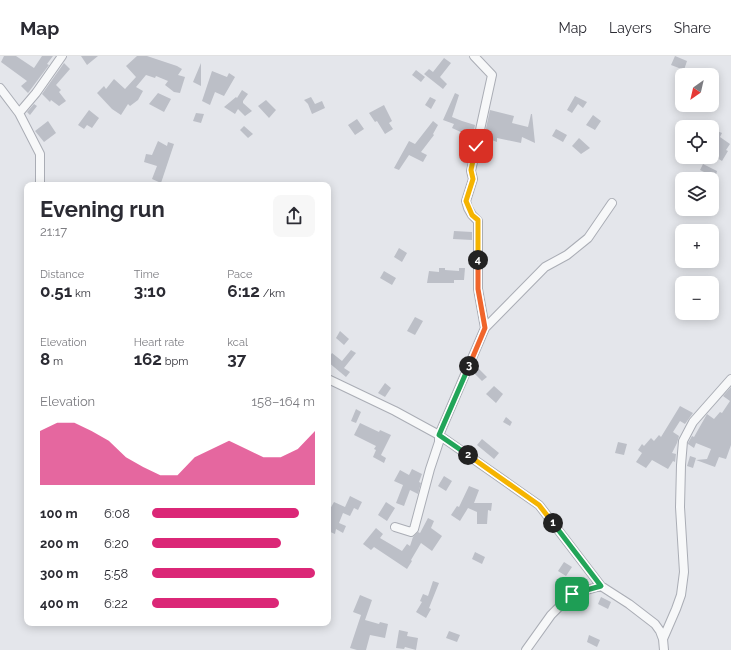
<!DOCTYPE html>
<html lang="en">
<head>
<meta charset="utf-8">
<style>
  :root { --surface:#fff; --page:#f7f7f7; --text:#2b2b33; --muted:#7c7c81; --line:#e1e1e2; --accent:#db2777 }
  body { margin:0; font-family:Raleway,sans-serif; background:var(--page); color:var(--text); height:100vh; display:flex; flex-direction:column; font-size:15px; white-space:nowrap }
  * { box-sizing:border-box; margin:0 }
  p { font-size:13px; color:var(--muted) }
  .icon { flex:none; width:22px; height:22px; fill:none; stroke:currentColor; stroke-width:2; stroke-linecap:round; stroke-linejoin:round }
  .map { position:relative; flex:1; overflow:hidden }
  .side { position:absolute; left:24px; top:126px; width:307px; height:444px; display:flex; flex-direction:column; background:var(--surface); border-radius:8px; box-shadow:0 2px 10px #0003 }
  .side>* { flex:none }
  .needle { width:26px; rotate:214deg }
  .fabs { position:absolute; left:675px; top:12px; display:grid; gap:8px }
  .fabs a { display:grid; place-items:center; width:44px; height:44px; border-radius:8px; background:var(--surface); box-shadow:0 2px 10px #0003; font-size:20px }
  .pin { position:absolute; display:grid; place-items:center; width:34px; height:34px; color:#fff; margin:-17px; border-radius:8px; box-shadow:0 2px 6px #0006 }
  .km { position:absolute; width:20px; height:20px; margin:-10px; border-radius:50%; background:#222; color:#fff; font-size:11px; line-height:20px; text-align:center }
  .round { display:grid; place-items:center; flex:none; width:42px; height:42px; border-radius:8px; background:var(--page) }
  .head { display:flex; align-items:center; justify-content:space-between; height:68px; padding:0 16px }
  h1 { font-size:22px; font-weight:700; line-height:30px }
  .stats { display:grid; grid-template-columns:repeat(3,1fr); gap:6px; height:68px; padding:4px 16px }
  .stats div { display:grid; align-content:center }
  .stats b { font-size:17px; font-weight:700 }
  .stats small { font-size:11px; font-weight:400 }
  .stats p { font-size:11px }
  .chart { height:112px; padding:8px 16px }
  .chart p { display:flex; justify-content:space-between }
  .chart svg { width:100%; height:72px; margin-top:4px; fill:var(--accent); opacity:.7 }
  ul { padding:0 16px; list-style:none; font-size:13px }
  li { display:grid; grid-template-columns:64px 48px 1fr; align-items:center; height:30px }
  li i { height:10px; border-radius:5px; background:var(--accent) }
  header { display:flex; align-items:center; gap:24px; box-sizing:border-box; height:56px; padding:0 20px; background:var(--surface); border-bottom:1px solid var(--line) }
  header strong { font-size:19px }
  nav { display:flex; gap:22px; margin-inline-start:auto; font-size:14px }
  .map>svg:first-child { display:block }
  .building { fill:#bcbfc7 }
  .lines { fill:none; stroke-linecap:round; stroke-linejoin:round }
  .minor-casing { stroke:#aaadb5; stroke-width:10 }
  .minor { stroke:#f7f8f9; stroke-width:8 }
  .split-1-casing { stroke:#fff; stroke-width:8 }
  .split-2-casing { stroke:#fff; stroke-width:8 }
  .split-3-casing { stroke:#fff; stroke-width:8 }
  .split-4-casing { stroke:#fff; stroke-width:8 }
  .split-5-casing { stroke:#fff; stroke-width:8 }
  .split-1 { stroke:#22a559; stroke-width:5 }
  .split-2 { stroke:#f5b400; stroke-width:5 }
  .split-3 { stroke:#22a559; stroke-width:5 }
  .split-4 { stroke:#f0652b; stroke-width:5 }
  .split-5 { stroke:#f5b400; stroke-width:5 }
</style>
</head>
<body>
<header>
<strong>Map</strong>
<nav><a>Map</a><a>Layers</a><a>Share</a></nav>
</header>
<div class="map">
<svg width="731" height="594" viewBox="0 0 731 594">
  <rect width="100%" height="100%" fill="#e4e6eb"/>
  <path class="building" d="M 4,0 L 16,0 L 34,12 L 42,0 L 53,0 L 47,8 L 49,9 L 28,37 L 21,30 L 27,25 L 1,6 Z
    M 81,0 L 98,0 L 87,9 Z
    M 137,0 L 147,0 L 177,10 L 182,13 L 178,19 L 185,21 L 180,37 L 174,36 L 165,29 L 168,25 L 156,20 L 155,22 L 146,19 L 136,31 L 143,35 L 138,44 L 130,50 L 128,48 L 121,59 L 112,53 L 97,37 L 104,30 L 106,33 L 114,23 L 125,33 L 136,21 L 126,10 Z
    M 675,0 L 687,5 L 684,14 L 671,9 Z
    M 444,2 L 451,7 L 440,21 L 447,28 L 443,33 L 424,18 L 429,13 L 433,16 Z
    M 64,7 L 70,13 L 56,29 L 61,34 L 59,36 L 66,45 L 59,50 L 51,44 L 50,46 L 42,38 Z
    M 201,7 L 201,30 L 193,26 Z
    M 416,14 L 425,21 L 421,26 L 412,19 Z
    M 212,15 L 227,21 L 229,17 L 235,21 L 224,40 L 215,36 L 210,49 L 202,45 Z
    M 242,34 L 248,38 L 243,45 L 243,47 L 252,55 L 245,60 L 238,53 L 235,58 L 224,51 L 236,41 L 237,42 Z
    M 158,37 L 171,43 L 164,56 L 149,48 Z
    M 455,37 L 459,39 L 452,61 L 462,65 L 475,69 L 471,90 L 461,88 L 463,77 L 452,72 L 454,68 L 443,64 Z
    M 575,40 L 587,46 L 583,52 L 578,48 L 572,57 L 567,54 Z
    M 311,41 L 315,48 L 322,45 L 325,52 L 312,58 L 308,48 L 304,44 Z
    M 430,41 L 436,44 L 431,53 L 425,49 Z
    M 266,44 L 276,54 L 269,62 L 258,50 Z
    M 34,48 L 37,50 L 30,59 L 27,56 Z
    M 384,49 L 392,65 L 389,67 L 393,73 L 385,78 L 377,65 L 375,66 L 369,57 Z
    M 89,54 L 99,62 L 92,72 L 87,69 L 84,73 L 78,69 Z
    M 490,54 L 514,60 L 512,67 L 528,71 L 531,58 L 532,58 L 535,87 L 522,81 L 521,87 L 497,82 L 497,86 L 484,81 Z
    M 196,57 L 204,58 L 201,67 L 193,65 Z
    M 593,59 L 601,65 L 595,74 L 586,69 Z
    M 357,63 L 364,73 L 355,79 L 348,69 Z
    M 48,65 L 56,77 L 44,86 L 35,75 Z
    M 433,65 L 438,69 L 433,78 L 434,79 L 421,96 L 427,99 L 423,106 L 409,99 L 399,114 L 394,112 L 409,85 L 415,88 Z
    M 244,70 L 253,78 L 248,82 L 240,74 Z
    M 556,73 L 567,79 L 563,86 L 552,80 Z
    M 712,73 L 722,77 L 720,81 L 730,88 L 726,94 L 728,95 L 722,105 L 712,99 Z
    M 579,82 L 590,92 L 581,98 L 572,90 Z
    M 158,85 L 167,90 L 168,86 L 174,88 L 161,127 L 152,123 L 157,110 L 144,106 L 146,98 L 152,99 Z
    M 703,108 L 717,115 L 715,123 L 700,123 L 704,116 L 700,114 Z
    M 454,175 L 472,176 L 472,184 L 453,183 Z
    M 399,192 L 407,197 L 402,206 L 394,201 Z
    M 439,212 L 445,212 L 445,214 L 459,215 L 459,212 L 465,212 L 464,224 L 454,224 L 454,227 L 427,227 L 429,215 L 439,216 Z
    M 384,215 L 396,222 L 392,229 L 380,222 Z
    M 415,261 L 423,265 L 415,279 L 407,275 Z
    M 340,275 L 349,283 L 344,289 L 336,282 Z
    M 351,294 L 356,297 L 344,312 L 350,316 L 346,321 L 328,306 L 328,303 L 332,297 L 342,305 Z
    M 477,311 L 487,321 L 482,325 L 473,316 Z
    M 385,327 L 391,332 L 385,341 L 378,337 Z
    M 494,330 L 503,338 L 496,347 L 486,338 Z
    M 731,331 L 731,389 L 726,403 L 719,401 L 715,411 L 696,404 L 707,403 L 711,393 L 696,387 L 694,392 L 688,388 L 688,387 L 692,380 L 694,381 L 707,358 L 714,363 L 720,356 L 722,357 L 730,345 L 723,340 Z
    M 680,350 L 693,357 L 685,368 L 680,365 L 673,376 L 679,380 L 677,387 L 672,397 L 676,398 L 675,406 L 673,405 L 668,413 L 652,404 L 646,412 L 636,406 L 642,397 L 638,394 L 642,388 L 644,390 L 651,382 L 654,385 L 659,379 L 661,381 Z
    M 356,353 L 361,356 L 356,367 L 351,365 Z
    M 506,361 L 512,366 L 510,370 L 503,366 Z
    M 360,367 L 379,376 L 380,374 L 391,379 L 381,399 L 386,402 L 384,407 L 373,401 L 376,394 L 374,393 L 376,390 L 354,379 Z
    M 482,383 L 499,397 L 494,403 L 477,389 Z
    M 618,386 L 627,388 L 624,399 L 615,397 Z
    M 690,400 L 696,402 L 693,412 L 687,410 Z
    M 412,413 L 422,418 L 419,426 L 421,427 L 418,438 L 410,434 L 404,450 L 396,447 L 403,429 L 394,425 L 400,414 L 409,419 Z
    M 444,420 L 452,425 L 446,435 L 438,430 Z
    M 469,430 L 479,434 L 474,447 L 492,447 L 491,455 L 488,454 L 487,468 L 477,468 L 477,456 L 468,452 L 460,465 L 451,459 L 457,450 L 459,451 Z
    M 350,440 L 362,446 L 358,454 L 354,452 L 350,460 L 343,457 L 339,467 L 346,470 L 343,477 L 336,473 L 335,478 L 328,475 L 328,452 L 330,453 L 334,446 L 345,451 Z
    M 386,446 L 395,452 L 387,465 L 378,459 Z
    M 428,462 L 434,465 L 431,472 L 442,480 L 432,495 L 421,487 L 411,504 L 412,505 L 407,513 L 374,491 L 371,494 L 363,488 L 376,472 L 383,478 L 380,482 L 402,495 L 407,488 L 410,490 L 413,481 L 418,476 L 420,477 Z
    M 475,496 L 485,501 L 482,508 L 472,503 Z
    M 564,506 L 572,511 L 566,520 L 558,515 Z
    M 563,521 L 572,526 L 566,536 L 557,530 Z
    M 433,525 L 439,527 L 429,552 L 431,553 L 426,562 L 416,556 L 422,546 L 420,545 L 423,538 L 428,540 Z
    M 360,539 L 372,544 L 365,564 L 379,568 L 380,566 L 388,568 L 385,582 L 370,579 L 366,594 L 357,594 L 350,592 L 361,559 L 353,556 Z
    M 601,541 L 611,546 L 608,553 L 598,548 Z
    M 399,574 L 408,576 L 407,580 L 418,582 L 416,594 L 405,591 L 404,593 L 396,592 Z
    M 449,575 L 460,579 L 457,586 L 446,582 Z
    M 589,579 L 600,584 L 597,591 L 587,586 Z"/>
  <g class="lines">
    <g class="minor-casing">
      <path id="minor" d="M 0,32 L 19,57 L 40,98 L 40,129
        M 19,57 L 36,37 L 62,0
        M 485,272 L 545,211 L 567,199 L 588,182 L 612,147
        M 328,323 L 395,355 L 439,379 L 539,449 L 601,530 L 629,548 L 655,568 L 660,575 L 663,583 L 664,594
        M 395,471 L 411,476 L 414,473 L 430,413 L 439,386 L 439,379 L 485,272 L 478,233 L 478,165 L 472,159 L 468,152 L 466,145 L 473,123 L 471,115 L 492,19 L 474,0
        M 663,583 L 676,553 L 681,539 L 684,516 L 680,451 L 681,409 L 683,385 L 693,366 L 731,323
        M 526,594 L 551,559 L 572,538 L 601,530"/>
    </g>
    <use href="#minor" class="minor"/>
  </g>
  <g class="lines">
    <g class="split-1-casing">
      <path id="split-1" d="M 553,467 L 601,530 L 572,538"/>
    </g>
    <g class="split-2-casing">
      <path id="split-2" d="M 468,399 L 539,449 L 553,467"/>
    </g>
    <g class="split-3-casing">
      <path id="split-3" d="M 468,399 L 439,379 L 469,310"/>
    </g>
    <g class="split-4-casing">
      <path id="split-4" d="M 469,310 L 485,272 L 478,233 L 478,204"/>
    </g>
    <g class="split-5-casing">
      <path id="split-5" d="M 476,90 L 471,114 L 473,123 L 466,145 L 472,159 L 478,164 L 478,204"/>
    </g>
    <use href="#split-1" class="split-1"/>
    <use href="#split-2" class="split-2"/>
    <use href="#split-3" class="split-3"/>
    <use href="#split-4" class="split-4"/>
    <use href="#split-5" class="split-5"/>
  </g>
</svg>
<div class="fabs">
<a><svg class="needle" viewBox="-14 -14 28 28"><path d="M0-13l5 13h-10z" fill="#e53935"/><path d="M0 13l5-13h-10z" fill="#7c7c81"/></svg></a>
<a><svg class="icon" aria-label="locate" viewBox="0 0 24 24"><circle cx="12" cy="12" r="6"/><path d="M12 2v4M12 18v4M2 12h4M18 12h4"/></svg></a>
<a><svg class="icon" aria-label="layers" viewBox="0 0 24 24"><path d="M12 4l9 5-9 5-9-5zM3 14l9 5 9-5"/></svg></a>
<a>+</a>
<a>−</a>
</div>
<div class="pin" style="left:572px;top:538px;background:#1e9e55"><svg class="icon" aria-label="arrive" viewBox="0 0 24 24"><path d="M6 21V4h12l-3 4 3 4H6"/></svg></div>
<div class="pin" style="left:476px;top:90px;background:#d93025"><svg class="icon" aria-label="check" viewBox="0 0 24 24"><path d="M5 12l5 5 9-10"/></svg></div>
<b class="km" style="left:553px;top:467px">1</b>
<b class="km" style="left:468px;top:399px">2</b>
<b class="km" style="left:469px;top:310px">3</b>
<b class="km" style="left:478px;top:204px">4</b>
<section class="side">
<div class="head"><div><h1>Evening run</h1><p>21:17</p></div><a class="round"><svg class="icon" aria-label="share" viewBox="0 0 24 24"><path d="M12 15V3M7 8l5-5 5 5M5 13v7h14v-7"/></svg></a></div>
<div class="stats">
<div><p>Distance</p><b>0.51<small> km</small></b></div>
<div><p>Time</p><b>3:10</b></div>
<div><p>Pace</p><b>6:12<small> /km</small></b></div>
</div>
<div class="stats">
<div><p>Elevation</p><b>8<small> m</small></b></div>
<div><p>Heart rate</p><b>162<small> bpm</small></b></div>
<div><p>kcal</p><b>37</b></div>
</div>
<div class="chart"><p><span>Elevation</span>158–164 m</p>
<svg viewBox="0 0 160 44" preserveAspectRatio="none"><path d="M0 44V11L10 6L20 6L30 11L40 17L50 27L60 33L70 38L80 38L90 27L100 22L110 17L120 22L130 27L140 27L150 22L160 11V44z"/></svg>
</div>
<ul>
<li><b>100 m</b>6:08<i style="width:90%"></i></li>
<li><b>200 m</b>6:20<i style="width:79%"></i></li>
<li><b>300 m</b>5:58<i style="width:100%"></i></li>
<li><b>400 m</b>6:22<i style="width:78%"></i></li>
</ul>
</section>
</div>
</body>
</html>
